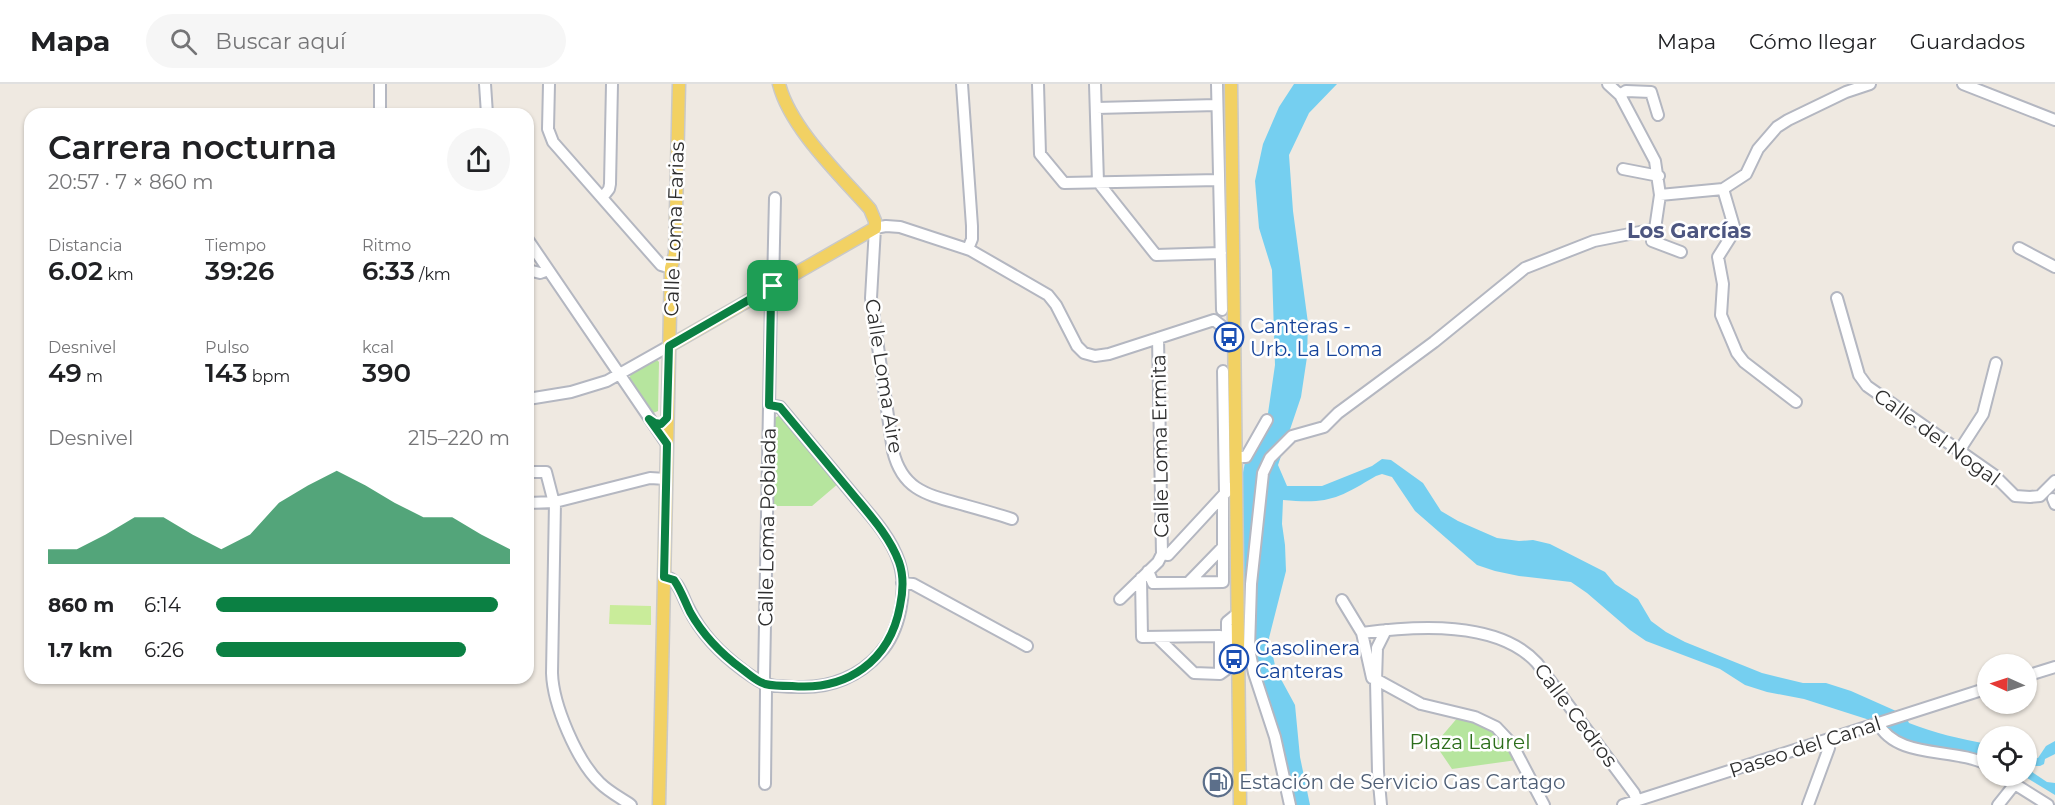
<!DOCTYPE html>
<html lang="es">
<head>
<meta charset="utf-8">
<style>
  :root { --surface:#fff; --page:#f6f6f6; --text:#202124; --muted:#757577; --line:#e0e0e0; --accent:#0b8043 }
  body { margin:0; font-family:Montserrat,sans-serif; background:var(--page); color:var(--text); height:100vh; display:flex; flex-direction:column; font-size:22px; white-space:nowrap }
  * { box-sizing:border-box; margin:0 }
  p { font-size:20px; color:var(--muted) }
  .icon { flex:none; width:33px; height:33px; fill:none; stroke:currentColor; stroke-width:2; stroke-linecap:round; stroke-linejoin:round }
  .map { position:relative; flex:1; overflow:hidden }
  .side { position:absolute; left:24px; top:24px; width:510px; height:576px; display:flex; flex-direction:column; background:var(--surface); border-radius:18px; box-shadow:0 2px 4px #0004 }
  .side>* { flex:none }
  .needle { width:39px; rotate:273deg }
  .controls { position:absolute; left:1977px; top:570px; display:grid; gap:12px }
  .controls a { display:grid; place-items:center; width:60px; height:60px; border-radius:50%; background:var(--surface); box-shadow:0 2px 4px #0004; font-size:30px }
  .pin { position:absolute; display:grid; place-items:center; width:51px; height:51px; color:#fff; margin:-26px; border-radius:12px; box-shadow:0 3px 9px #0006 }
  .round { display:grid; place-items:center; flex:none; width:63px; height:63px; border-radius:32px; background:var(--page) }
  .head { display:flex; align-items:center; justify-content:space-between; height:102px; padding:0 24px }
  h1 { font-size:33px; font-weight:600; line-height:45px }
  .figures { display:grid; grid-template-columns:repeat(3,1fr); gap:9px; height:102px; padding:6px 24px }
  .figures div { display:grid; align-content:center }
  .figures b { font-size:26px; font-weight:600 }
  .figures small { font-size:16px; font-weight:400 }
  .figures p { font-size:16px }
  .chart { height:168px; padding:12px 24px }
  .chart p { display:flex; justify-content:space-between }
  .chart svg { width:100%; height:108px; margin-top:6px; fill:var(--accent); opacity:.7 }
  ul { padding:0 24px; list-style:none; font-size:20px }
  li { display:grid; grid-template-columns:96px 72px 1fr; align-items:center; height:45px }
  li i { height:15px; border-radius:8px; background:var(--accent) }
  header { display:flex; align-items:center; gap:36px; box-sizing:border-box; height:84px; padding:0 30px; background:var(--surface); border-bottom:2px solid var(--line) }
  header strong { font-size:28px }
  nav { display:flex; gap:33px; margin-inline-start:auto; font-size:21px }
  .search { width:420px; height:54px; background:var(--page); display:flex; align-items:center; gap:15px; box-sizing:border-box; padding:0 21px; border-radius:33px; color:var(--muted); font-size:22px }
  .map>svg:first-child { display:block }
  .green { fill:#b6e59e }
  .pitch { fill:#c9ec9a }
  .water { fill:#75cff0 }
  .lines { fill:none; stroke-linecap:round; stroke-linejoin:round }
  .minor-casing { stroke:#b4b7c1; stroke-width:14 }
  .major-casing { stroke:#c9c9c9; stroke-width:15 }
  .minor { stroke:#fff; stroke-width:10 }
  .major { stroke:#f2d163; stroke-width:12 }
  .route-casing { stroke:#fff; stroke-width:12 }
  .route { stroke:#0b8043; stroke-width:8 }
  .labels { text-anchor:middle; stroke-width:5; stroke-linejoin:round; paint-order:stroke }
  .street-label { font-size:20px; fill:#2e2e2e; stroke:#fff }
  .transit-label { font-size:20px; fill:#164399; stroke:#fff; text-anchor:start }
  .park-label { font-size:20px; fill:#2c6e1b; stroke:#fff }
  .service-label { font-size:20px; fill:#4e5e75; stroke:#fff; text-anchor:start }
  .neighbourhood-label { font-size:21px; font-weight:bold; fill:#4d5680; stroke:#fff }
</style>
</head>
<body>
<header>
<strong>Mapa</strong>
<div class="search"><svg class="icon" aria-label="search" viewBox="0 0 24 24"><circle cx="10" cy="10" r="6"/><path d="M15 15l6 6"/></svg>Buscar aquí</div>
<nav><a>Mapa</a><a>Cómo llegar</a><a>Guardados</a></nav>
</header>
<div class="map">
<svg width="2055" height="721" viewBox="0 0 2055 721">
  <rect width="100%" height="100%" fill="#efe9e1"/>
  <path class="green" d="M 657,276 L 659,278 L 658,327 L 653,329 L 629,295 L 631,290 Z
    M 781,331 L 839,399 L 812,422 L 775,422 L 772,419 L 772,386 L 775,383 L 776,359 L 773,355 L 774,334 Z
    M 1459,632 L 1496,643 L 1517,676 L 1452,685 L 1435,660 Z"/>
  <path class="pitch" d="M 610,521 L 651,522 L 651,541 L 609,540 Z"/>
  <path class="water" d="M 1294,0 L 1337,0 L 1309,29 L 1289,71 L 1293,127 L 1308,239 L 1307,273 L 1301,313 L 1278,381 L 1287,402 L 1322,402 L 1372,382 L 1382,375 L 1391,376 L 1423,399 L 1441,427 L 1458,437 L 1497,454 L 1519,457 L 1533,456 L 1550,460 L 1605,488 L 1615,500 L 1638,515 L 1651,537 L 1666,548 L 1685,558 L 1762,589 L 1803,599 L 1826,599 L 1851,607 L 1905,631 L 1909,639 C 1934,649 1961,655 1987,660 L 1987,680 L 1912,664 L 1879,639 L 1804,615 L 1767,608 L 1745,601 L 1720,585 L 1646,557 L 1630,546 L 1587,509 L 1571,498 L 1519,492 L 1495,487 L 1477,481 L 1415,427 L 1392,393 L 1382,390 L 1376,392 C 1337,415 1329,420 1283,416 L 1282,440 L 1285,461 L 1286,487 L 1269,554 L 1276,586 L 1295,621 L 1300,673 L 1310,721 L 1287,721 L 1273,654 L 1251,587 L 1243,585 L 1240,404 L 1246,373 L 1267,336 L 1275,281 L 1272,186 L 1259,144 L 1255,97 L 1263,60 L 1279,23 Z
    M 2055,657 L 2055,670 L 2045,675 L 2044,680 L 2040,682 L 2034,682 L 2029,686 L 2047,698 L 2055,699 L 2055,711 L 2024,692 L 2026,692 L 2027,676 L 2038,674 L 2046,662 Z"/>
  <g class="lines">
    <g class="minor-casing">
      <path id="minor" d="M 380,0 L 380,30
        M 485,0 L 487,30
        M 549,0 L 548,45 L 553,58 L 661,181 L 671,184
        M 962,0 L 972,142 L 972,155 L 968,165
        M 1038,0 L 1040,70 L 1064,99 L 1219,96
        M 1095,0 L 1098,98 L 1156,171 L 1221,169
        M 1217,0 L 1222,226
        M 1963,0 L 2055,36
        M 1620,11 L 1626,7 L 1651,8 L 1658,31
        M 1096,24 L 1217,21
        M 1623,85 L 1659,92
        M 1723,105 L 1735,146 L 1718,173 L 1723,200 L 1721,231 L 1737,269 L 1744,278 L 1796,318
        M 1660,111 L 1723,105 L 1746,90 L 1758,65 L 1777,43 L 1788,36 L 1846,8 L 1870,0
        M 602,114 L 609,105 L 610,100 L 612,0
        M 1655,145 L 1652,157 L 1681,168
        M 528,156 L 667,360
        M 2019,164 L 2055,183
        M 528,186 L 540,189 L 548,186
        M 1837,214 L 1859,291 L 1867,302 L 1994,391 L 2015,412 L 2030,413 L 2040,412 L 2055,397
        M 1214,236 L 1228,247 L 1235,247
        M 1158,254 L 1162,470
        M 1223,287 L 1225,409
        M 528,315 L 571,308 L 607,297 L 669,262
        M 1959,367 L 1983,330 L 1996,279
        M 1236,373 L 1246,373 L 1267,336
        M 528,388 L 546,388 L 554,419
        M 2053,415 L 2055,420
        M 555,418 L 552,589 C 553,621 577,677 600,699 C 609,708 621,714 631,721
        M 528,419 L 555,418 L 650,394 L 666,395
        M 1012,435 C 994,429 975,424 957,419 C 924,410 902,404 893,367 L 871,214 L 875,144 L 886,142 L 900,143 L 970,166 L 1048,211 L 1056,221 L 1077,262 L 1084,269 L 1095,272 L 1109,270 L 1214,236
        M 1148,487 L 1153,499 L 1223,498 L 1223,412
        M 664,493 C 678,493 682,512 688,523 C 701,550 720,569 744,587 C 750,591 756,596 763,599 C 774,603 789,603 800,603 C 831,604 860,592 880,569 C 900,547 908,506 899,478 C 890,451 868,429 850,407 C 827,379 803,351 780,323 L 769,321
        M 1141,494 L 1142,553 L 1220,552 L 1220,590
        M 1189,498 L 1223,463
        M 902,499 L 913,500 L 1027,562
        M 1120,515 L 1158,478 L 1162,470 L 1168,471 L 1230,404 L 1236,404
        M 1342,516 L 1362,549 L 1372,594
        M 1362,549 C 1415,542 1498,536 1537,579 L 1634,709 L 1637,717
        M 1157,553 L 1194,589 L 1220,590 L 1227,585 L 1227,538 L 1238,529
        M 2026,592 L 2055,583
        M 1376,597 L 1379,597 L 1421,620 L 1475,633 L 1496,643 L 1512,660 L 1544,721
        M 1878,639 C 1897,676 1955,663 1988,681
        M 2002,692 L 2048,721
        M 765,700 L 766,605 L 764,594 L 771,215 L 773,202 L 775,114
        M 1290,721 L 1275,653 L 1254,589 L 1249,565 L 1251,500 L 1263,389 L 1270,374 L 1292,352 L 1324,343 L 1338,329 L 1434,258 L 1525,184 L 1594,157 L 1655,145 L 1660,111 L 1655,77 L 1620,11 L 1608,0
        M 1381,721 L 1378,688 L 1376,597 L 1377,564 L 1386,546
        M 1623,721 L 1988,604
        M 1808,721 L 1829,664 L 1826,656
        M 1998,721 L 2014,701"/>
    </g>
    <g class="major-casing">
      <path id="major" d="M 1231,0 L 1240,721
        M 669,262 L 875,144 L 875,137 L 870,125 C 840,91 790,44 779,0
        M 659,721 L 671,184 L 675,170 L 679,0"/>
    </g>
    <use href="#minor" class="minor"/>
    <use href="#major" class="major"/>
  </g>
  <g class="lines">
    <g class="route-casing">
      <path id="route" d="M 773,202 L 771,214 L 769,321 L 780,323 C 803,351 827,379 850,407 C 868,429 889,451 899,478 C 904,492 903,508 900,522 C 890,577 847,607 792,602 C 783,602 773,602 765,600 C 756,597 749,590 742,585 C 720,569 703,551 690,528 C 685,518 681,506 674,496 L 664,493 L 667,360 L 649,335 L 655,339 L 661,340 L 667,334 L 669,262 Z"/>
    </g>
    <use href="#route" class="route"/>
  </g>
  <defs>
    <g id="bus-ring" transform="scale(1.5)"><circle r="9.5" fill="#fff" stroke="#1a4fb4" stroke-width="1.5"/><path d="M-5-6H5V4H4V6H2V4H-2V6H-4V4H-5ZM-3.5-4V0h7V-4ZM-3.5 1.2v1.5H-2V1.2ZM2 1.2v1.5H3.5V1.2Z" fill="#1a4fb4"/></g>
    <g id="fuel-ring" transform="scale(1.5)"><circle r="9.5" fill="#fff" stroke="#5c6f8a" stroke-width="1.5"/><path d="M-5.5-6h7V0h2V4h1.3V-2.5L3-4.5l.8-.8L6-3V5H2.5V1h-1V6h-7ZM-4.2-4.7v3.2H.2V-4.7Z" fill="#5c6f8a"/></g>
  </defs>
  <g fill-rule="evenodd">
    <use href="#bus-ring" x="1229" y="253"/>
    <use href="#bus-ring" x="1234" y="575"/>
    <use href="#fuel-ring" x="1218" y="698"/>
  </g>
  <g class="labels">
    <g class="street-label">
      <text transform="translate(674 145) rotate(-88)" y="7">Calle Loma Farias</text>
      <text transform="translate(884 292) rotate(81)" y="7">Calle Loma Aire</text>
      <text transform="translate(1937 353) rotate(36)" y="7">Calle del Nogal</text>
      <text transform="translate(1160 362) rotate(-91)" y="7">Calle Loma Ermita</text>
      <text transform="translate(767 443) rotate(-89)" y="7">Calle Loma Poblada</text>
      <text transform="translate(1576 631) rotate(53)" y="7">Calle Cedros</text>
      <text transform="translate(1805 663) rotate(-18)" y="7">Paseo del Canal</text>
    </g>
    <g class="transit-label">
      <text x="1250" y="249">Canteras -<tspan x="1250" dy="23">Urb. La Loma</tspan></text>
      <text x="1255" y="571">Gasolinera<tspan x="1255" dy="23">Canteras</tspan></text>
    </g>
    <g class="park-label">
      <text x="1470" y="665">Plaza Laurel</text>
    </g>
    <g class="service-label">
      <text x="1239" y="705">Estación de Servicio Gas Cartago</text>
    </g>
    <g class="neighbourhood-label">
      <text x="1689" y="154">Los Garcías</text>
    </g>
  </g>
</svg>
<div class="controls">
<a><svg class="needle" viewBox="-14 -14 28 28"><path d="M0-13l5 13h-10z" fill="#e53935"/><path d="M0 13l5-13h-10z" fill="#757577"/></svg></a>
<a><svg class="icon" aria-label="locate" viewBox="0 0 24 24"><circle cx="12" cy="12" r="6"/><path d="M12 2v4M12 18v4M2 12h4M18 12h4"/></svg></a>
</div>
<div class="pin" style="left:773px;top:202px;background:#1e9e55"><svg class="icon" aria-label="arrive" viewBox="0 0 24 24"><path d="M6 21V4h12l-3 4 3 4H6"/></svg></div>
<section class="side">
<div class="head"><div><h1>Carrera nocturna</h1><p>20:57 · 7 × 860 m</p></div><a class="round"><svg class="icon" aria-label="share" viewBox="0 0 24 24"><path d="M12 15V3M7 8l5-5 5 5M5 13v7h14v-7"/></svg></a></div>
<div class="figures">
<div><p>Distancia</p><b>6.02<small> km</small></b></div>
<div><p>Tiempo</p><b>39:26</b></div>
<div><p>Ritmo</p><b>6:33<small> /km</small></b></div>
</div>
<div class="figures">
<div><p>Desnivel</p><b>49<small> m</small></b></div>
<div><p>Pulso</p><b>143<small> bpm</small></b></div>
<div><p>kcal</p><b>390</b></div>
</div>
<div class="chart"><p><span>Desnivel</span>215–220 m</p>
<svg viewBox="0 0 160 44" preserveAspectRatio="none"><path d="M0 44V38L10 38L20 32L30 25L40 25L50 32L60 38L70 32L80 19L90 12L100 6L110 12L120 19L130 25L140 25L150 32L160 38V44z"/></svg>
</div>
<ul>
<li><b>860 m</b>6:14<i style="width:96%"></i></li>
<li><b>1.7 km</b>6:26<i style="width:85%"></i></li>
</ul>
</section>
</div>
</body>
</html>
